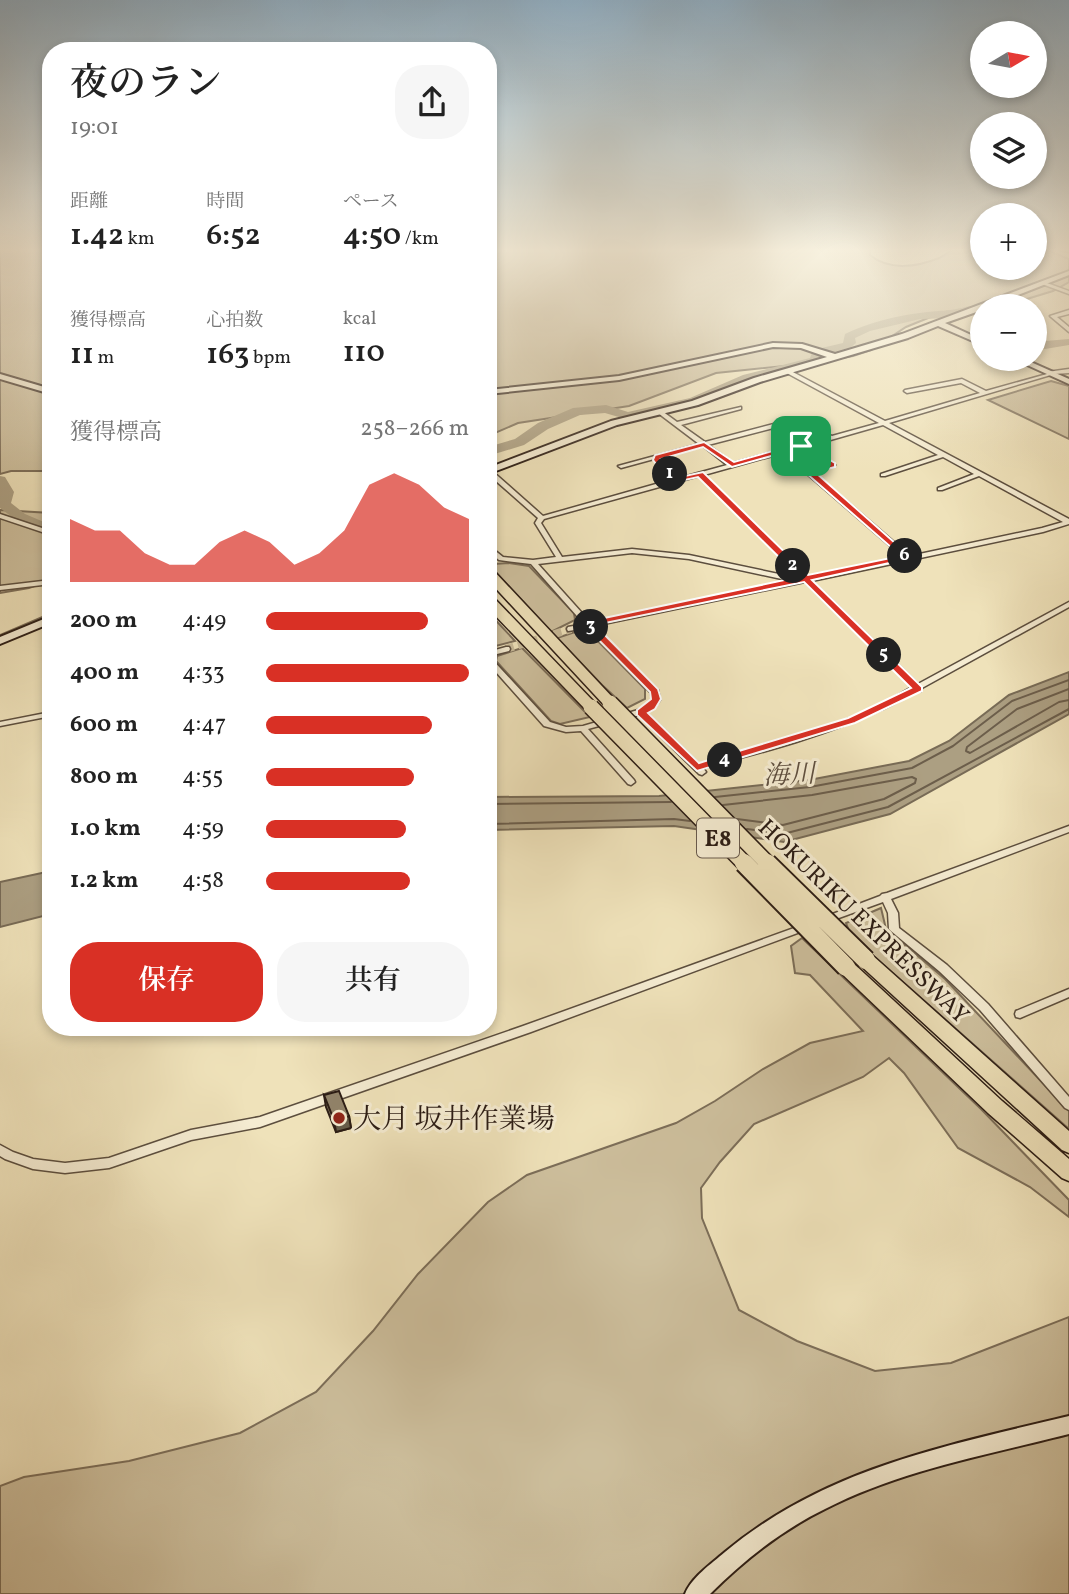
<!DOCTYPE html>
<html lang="ja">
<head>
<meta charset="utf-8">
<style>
  :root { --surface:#fff; --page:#f6f6f6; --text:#222; --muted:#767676; --accent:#d93025 }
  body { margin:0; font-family:Vollkorn,"Noto Serif JP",serif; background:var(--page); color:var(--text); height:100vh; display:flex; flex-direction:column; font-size:26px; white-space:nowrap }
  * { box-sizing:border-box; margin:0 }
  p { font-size:23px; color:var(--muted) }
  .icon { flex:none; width:38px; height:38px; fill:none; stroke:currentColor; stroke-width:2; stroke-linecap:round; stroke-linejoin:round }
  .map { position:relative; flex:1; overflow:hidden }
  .sheet { position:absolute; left:42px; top:42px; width:455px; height:994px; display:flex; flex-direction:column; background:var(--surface); border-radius:28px; box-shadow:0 4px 10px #0003 }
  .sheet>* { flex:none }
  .needle { width:46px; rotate:80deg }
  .fabs { position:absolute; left:970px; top:21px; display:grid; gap:14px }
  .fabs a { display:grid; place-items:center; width:77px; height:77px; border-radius:50%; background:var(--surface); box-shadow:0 4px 10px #0003; font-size:35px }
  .pin { position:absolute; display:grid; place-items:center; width:60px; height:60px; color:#fff; margin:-30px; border-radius:14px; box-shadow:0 4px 10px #0006 }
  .km { position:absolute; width:35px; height:35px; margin:-18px; border-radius:50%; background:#222; color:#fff; font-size:19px; line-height:35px; text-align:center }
  .round { display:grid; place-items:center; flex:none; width:74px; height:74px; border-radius:28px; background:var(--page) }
  .summary { display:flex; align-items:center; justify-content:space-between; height:119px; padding:0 28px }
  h1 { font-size:38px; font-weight:600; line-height:52px }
  .figures { display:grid; grid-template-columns:repeat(3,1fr); gap:10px; height:119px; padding:7px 28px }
  .figures div { display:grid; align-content:center }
  .figures b { font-size:30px; font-weight:600 }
  .figures small { font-size:19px; font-weight:400 }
  .figures p { font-size:19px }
  .chart { height:196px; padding:14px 28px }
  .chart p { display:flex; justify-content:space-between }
  .chart svg { width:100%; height:126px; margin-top:7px; fill:var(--accent); opacity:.7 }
  .cta { display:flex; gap:14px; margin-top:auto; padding:14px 28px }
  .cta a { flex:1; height:80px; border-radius:28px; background:var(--accent); color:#fff; font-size:28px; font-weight:600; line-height:80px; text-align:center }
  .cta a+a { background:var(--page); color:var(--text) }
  ul { padding:0 28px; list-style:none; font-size:23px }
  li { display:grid; grid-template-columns:112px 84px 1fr; align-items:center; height:52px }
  li i { height:18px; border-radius:9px; background:var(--accent) }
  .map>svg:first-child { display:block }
  .green { fill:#cec09e; stroke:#7c6e59; stroke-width:2 }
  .water { fill:#ac9f82; stroke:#786b56; stroke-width:2 }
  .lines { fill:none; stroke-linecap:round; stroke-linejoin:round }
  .shore { stroke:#6c5e4b; stroke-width:2 }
  .stream { stroke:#786b56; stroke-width:3.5 }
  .river { fill:#ac9f82; fill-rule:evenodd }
  .street-tunnel { stroke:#c8ba99; stroke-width:8; stroke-dasharray:8 4.5; stroke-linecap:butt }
  .street-casing { stroke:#5c4e3e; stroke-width:3 }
  .secondary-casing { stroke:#2b1c14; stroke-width:4 }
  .highway-casing { stroke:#2b1c14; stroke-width:3 }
  .street { fill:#f5ecd2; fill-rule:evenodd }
  .secondary { fill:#f5ecd2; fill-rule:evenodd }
  .highway { fill:#efe2ba; fill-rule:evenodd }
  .highway-bridge-far1-casing { stroke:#2b1c14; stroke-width:18; stroke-linecap:butt }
  .highway-bridge-casing { stroke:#2b1c14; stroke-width:22; stroke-linecap:butt }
  .highway-bridge-far1 { stroke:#efe2ba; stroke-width:15 }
  .highway-bridge { stroke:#efe2ba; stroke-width:18 }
  .wall { fill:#7d715b; stroke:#2b1c14; stroke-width:2 }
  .shaded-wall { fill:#665c4a; stroke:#2b1c14; stroke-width:2 }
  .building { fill:#91836a; stroke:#2b1c14; stroke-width:2 }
  .route { fill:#d93025; stroke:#fff; stroke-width:2; fill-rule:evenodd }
  .poi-dot { fill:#8f2418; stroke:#f5ecd2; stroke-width:2.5 }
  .labels { text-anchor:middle; stroke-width:6; stroke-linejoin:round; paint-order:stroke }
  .shield { fill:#f5ecd2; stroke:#685a4d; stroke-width:2 }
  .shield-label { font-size:23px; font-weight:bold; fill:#2b1c14 }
  .street-label { font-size:24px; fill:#2b1c14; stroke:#f5ecd2 }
  .water-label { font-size:26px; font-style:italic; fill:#5f5040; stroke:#f5ecd2 }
  .near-poi-label { font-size:28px; fill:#2b1c14; stroke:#f5ecd2; text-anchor:start }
</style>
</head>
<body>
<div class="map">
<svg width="1069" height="1594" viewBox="0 0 1069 1594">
  <rect width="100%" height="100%" fill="#efe2ba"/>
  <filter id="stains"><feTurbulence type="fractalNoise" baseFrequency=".00286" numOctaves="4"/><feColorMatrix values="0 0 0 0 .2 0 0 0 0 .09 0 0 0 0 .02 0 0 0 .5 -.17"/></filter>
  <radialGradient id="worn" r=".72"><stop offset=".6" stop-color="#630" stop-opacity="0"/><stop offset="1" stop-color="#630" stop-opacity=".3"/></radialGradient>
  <path class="green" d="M 0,249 L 51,249 L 51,471 L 11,471 L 0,474 Z
    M 488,249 L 870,249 L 870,255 C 889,271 917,267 939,258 C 944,256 949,251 954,249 C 962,247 973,249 982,249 L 982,268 L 1034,268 L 1034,249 L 1047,250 L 1069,259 L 1069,282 L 1053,291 L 1017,302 L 933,316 L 906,327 L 871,350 L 853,356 L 814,363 L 716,373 L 629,406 L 518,423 L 488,436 Z
    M 1051,381 L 1069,386 L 1069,439 L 988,400 Z
    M 0,510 L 51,513 L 51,580 L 29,588 L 0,593 Z
    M 509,563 L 529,566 L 574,613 L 575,620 L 551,632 L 491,567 L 493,564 Z
    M 488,612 L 515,641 L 488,648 Z
    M 581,630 L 588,631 L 645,689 L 645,699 L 627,708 L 602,685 L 557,638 Z
    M 522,648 L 590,717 L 560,724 L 551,721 L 496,661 L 497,656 Z
    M 881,908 L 886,929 L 945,979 L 1069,1111 L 1069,1129 L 851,936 L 846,923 Z
    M 802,938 L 981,1109 L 1069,1200 L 1069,1217 L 1030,1187 L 958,1148 L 904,1073 L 889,1058 L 863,1077 L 754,1124 L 720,1162 L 701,1188 L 702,1218 L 739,1310 L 797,1341 L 875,1371 L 951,1363 L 1069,1317 L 1069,1594 L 0,1594 L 0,1486 L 24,1477 L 129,1461 L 240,1433 L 316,1392 L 373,1331 L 418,1274 L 488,1202 L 527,1175 L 676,1123 L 715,1101 L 763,1069 L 810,1043 L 863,1031 L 810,975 L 795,973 L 791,946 Z"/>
  <path class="water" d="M 1069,672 L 1069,714 L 890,814 L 784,842 L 674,826 L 488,830 L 488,797 L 659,796 L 809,780 L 909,761 L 949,741 L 1009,695 Z
    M 51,871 L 51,914 L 0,927 L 0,882 Z"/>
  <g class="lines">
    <path class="shore" d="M 1069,689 L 1017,709 L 967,747 L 966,751 L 970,753 L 1059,702 L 1069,700
      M 715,797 L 810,787 L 912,768 L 953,746 L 1012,701 L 1069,680
      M 488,804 L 671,802
      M 723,805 L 812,795 L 912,777 L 916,779 L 915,783 L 884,799 L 783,825 L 737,819
      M 488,824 L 674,819 L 690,821
      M 747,829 L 783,834 L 888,807 L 1069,709"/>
    <path class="stream" d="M 0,636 L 51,614"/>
    <path class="river" d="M 969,306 L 982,309 L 982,316 L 970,313 L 954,318 L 920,319 L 870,331 L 855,338 L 856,343 L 851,347 L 823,355 L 820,363 L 751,381 L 697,404 L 629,420 L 605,413 L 580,415 L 548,429 L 524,445 L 488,456 L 488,447 L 515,439 L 538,423 L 573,408 L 606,405 L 628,412 L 690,398 L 743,375 L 810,358 L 813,350 L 843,343 L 845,334 C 868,323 895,316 920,313 C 940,310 948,312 969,306 Z
      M 1069,339 L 1069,345 L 1045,349 L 1034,347 L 1034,340 L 1045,341 Z
      M 0,476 L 5,477 L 14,492 L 11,503 L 25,514 L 51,525 L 51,534 L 20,523 L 0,508 Z"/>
    <path class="street-tunnel" d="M 506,649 L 571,629"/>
    <g class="street-casing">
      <path id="street" d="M 1059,249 L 1069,250 L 1069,252 L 1059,250 Z
        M 1044,282 L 1069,291 L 1069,294 L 1042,284 L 1042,283 Z
        M 1069,310 L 1069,314 L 1057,317 L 1069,327 L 1069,332 L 1050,316 Z
        M 1069,369 L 1069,373 L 1054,374 L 889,423 L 1069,519 L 1069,524 L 1043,532 L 812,581 L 918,684 L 1069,602 L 1069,607 L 922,688 L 921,691 L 917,691 C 906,697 895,704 883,709 C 826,736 764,752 703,768 L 706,772 L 702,775 L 699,774 L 639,715 L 588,729 L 634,780 L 635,782 L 631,785 L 628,784 L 581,731 L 566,732 L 544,726 L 488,663 L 488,652 L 506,647 L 509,647 L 510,649 L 509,651 L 489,656 L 550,722 L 566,727 L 583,726 L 638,710 L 648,704 L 652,700 L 651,693 L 588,628 L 568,631 L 567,629 L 568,627 L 584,624 L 531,564 L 499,560 L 488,551 L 488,545 L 503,557 L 533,560 L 556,557 L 535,523 L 538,518 L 488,474 L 488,469 L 491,470 L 543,516 L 670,480 L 654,459 L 621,468 L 618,466 L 699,444 L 658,413 L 658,411 L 662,411 L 677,422 L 741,407 L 741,409 L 681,425 L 705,442 L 789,420 L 818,429 L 832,436 L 879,423 L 785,372 L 785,370 L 789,370 L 885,421 L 980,393 L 961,383 L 907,393 L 904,391 L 905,390 L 962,379 L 986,391 L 1047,374 L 1047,372 ZM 789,424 L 813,432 L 826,437 L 733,463 L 708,445 ZM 883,425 L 938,455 L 881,474 L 881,476 L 885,476 L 943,457 L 974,474 L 938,488 L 938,490 L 942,490 L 979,476 L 1063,522 L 1042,528 L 910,556 L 813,472 L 835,465 L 806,447 ZM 703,446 L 727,465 L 676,479 L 660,460 L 661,457 ZM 800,448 L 827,464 L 809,469 L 789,451 ZM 783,453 L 903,557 L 809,577 L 704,475 ZM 699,476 L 802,578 L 796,580 L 796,577 L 793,577 L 689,555 L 632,549 L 562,557 L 541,523 L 544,519 ZM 632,553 L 689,559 L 791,581 L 591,623 L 538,564 ZM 805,582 L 912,687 C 901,693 890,700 879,706 C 822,732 759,748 699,764 L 646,712 L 654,708 L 660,700 L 658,690 L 594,626 Z
        M 488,433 L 493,436 L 493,438 L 488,440 Z
        M 0,514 L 51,531 L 51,535 L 0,518 Z
        M 51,580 L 51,584 L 0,590 L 0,586 Z
        M 51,712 L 51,716 L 0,726 L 0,722 Z
        M 1069,826 L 1069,832 L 891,899 L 898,913 L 899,928 L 947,965 L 988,1004 L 1069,1097 L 1069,1110 L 1065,1108 L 980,1010 L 939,971 L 891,931 L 889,929 L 888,913 L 883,902 L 825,923 L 822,922 L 820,920 L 822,918 L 880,896 L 882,894 L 887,893 Z
        M 808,923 L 811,924 L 813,926 L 811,928 L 531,1032 L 260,1127 L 191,1140 L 109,1168 L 65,1173 L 33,1169 L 5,1159 L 0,1156 L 0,1145 L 13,1152 L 33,1159 L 65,1163 L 109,1158 L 191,1130 L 260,1117 L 523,1026 Z
        M 1069,989 L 1069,997 L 1020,1018 L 1016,1017 L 1015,1014 L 1016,1011 Z"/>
    </g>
    <g class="secondary-casing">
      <path id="secondary" d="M 1069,271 L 1069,275 L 990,306 L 982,306 L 982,310 L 945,323 L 982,340 L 982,345 L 938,326 L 908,338 L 760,382 L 698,405 L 617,425 L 488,474 L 488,468 L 611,421 L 692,401 L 754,378 L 827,357 L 801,348 L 773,347 L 619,380 L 488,394 L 488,390 L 619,376 L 773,343 L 802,344 L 835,354 L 902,334 Z
        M 1014,359 L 1024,359 L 1069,379 L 1069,384 Z
        M 0,374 L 51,389 L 51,394 L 0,379 Z
        M 51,616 L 51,623 L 0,644 L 0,637 Z
        M 1069,1416 L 1069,1434 C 987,1455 901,1470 825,1509 C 782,1530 744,1560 710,1594 L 685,1594 C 692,1577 711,1564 725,1552 C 826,1468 945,1446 1069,1416 Z"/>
    </g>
    <g class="highway-casing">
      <path id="highway" d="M 488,568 L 492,569 L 615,700 L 617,703 L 615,706 L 605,706 L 488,580 Z
        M 488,596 L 493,597 L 596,704 L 598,707 L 596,710 L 586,710 L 488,608 Z
        M 866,953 L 872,955 L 1069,1131 L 1069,1153 L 1062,1150 L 860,965 L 857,960 L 860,955 Z
        M 846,960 L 852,962 L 1002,1101 L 1069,1159 L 1069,1181 L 1062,1178 L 988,1113 L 840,972 L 837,967 L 840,962 Z"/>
    </g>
    <use href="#street" class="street"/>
    <use href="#secondary" class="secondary"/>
    <use href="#highway" class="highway"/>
    <g class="highway-bridge-far1-casing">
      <path id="highway-bridge-far1" d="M 610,703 L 769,865
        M 591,707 L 746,865"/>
    </g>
    <g class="highway-bridge-casing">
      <path id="highway-bridge" d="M 744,863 L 846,967
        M 767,863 L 866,960"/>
    </g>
    <use href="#highway-bridge-far1" class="highway-bridge-far1"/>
    <use href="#highway-bridge" class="highway-bridge"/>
  </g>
  <path class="wall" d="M 324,1095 L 349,1116 L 351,1128 L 336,1132 L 326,1107 Z"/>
  <path class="shaded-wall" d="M 349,1116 L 351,1128 L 336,1132 L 334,1120 Z"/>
  <path class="building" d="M 339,1091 L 349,1116 L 334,1120 L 324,1095 Z"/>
  <linearGradient id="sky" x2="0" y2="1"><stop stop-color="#90acbf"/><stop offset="0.53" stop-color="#f8f2e0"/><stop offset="1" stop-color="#f8f2e0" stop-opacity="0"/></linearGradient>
  <rect width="1069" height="472" fill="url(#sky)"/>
  <path class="route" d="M 704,442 L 734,462 L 801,443 L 835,463 L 835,467 L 815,472 L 912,558 L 812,580 L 922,687 L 922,691 L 855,723 L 697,771 L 637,715 L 637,710 L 651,699 L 650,692 L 585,626 L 585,622 L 799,577 L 698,477 L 671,483 L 653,460 L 655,455 ZM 703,447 L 732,467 L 800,448 L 825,464 L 806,470 L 806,473 L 901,556 L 808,575 L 703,472 L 676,478 L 661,459 ZM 804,582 L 911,688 L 848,718 L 699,763 L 648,713 L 655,709 L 661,699 L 658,689 L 595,625 Z"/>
  <circle class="poi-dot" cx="339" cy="1118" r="7"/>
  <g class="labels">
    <rect class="shield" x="697" y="818.5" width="42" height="39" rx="5"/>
    <g class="shield-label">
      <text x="718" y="846">E8</text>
    </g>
    <g class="street-label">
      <text transform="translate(864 921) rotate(44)" y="8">HOKURIKU EXPRESSWAY</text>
    </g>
    <g class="water-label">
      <text transform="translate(789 774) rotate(-3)" y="9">海川</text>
    </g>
    <g class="near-poi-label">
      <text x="353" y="1128">大月 坂井作業場</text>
    </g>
  </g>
  <rect width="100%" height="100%" filter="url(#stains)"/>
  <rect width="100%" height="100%" fill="url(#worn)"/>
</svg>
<div class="fabs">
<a><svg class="needle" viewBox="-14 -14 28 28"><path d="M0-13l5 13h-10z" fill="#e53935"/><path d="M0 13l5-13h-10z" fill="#767676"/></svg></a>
<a><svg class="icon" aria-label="layers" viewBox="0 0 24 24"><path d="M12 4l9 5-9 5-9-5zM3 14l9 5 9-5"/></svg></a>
<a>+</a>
<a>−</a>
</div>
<div class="pin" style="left:801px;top:446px;background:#1e9e55"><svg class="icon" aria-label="arrive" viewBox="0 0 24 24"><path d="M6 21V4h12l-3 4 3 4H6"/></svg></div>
<b class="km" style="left:670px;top:474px">1</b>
<b class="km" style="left:793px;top:566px">2</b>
<b class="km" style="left:591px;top:627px">3</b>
<b class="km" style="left:725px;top:760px">4</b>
<b class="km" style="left:884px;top:655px">5</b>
<b class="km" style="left:905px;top:556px">6</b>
<section class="sheet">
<div class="summary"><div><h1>夜のラン</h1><p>19:01</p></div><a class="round"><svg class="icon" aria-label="share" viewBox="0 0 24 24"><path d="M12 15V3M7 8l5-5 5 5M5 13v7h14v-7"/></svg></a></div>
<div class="figures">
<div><p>距離</p><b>1.42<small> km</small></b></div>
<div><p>時間</p><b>6:52</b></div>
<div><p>ペース</p><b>4:50<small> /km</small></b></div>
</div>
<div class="figures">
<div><p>獲得標高</p><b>11<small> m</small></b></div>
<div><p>心拍数</p><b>163<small> bpm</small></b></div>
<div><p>kcal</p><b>110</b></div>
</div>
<div class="chart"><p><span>獲得標高</span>258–266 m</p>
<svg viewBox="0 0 160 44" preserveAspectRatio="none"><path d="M0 44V22L10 26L20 26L30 34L40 38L50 38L60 30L70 26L80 30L90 38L100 34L110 26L120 10L130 6L140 10L150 18L160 22V44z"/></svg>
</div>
<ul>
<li><b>200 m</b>4:49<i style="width:80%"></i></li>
<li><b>400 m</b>4:33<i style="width:100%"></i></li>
<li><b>600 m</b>4:47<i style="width:82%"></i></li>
<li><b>800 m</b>4:55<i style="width:73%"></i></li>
<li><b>1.0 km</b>4:59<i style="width:69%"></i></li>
<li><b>1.2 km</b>4:58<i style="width:71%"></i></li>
</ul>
<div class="cta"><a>保存</a><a>共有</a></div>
</section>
</div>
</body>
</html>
